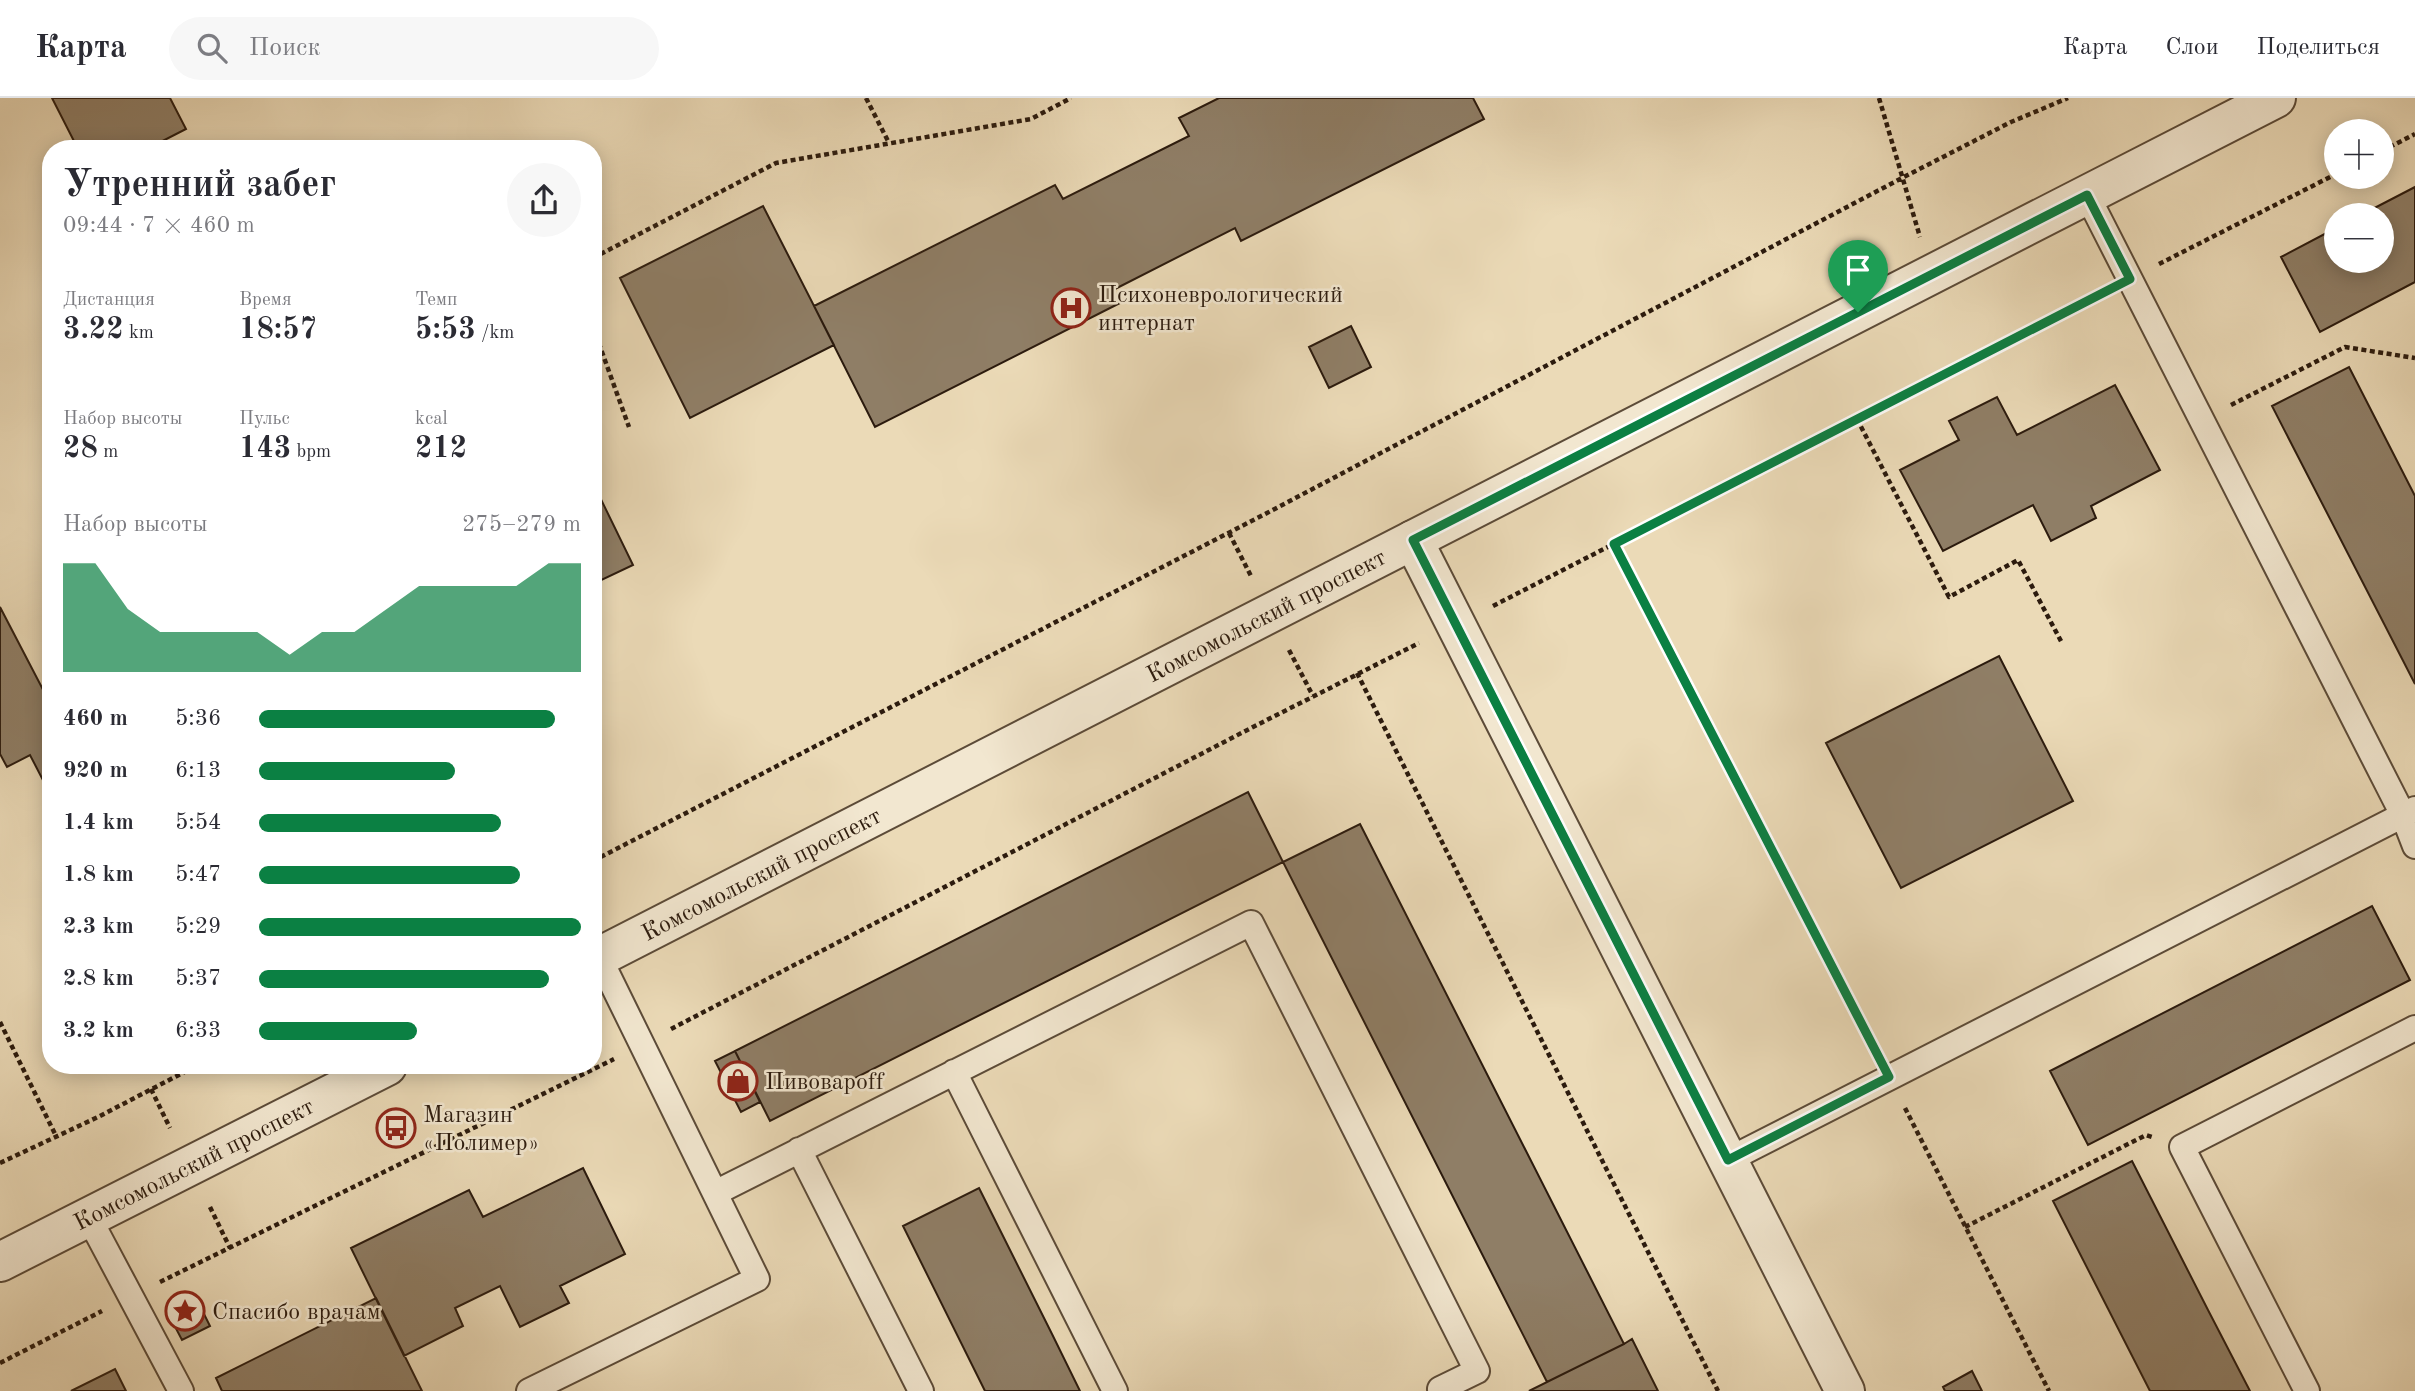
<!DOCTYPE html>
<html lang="ru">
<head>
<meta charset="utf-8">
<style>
  :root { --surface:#fff; --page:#f7f7f7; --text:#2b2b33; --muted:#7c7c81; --line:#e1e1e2; --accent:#0b8043 }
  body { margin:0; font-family:"Old Standard TT",serif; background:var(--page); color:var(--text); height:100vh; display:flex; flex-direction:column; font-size:26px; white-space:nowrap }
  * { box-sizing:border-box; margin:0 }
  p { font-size:23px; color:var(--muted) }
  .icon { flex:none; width:38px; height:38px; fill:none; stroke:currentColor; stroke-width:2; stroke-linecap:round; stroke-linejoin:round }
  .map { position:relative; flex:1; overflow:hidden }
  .sheet { position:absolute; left:42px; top:42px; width:560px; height:934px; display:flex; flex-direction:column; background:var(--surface); border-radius:28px; box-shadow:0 4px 18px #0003 }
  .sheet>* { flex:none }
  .buttons { position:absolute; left:2324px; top:21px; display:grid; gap:14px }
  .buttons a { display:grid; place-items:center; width:70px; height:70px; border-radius:50%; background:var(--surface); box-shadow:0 4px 18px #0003; font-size:35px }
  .pin { position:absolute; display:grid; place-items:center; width:60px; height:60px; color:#fff; margin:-72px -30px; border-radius:50% 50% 50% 0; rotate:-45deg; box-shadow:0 0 7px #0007 }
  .pin .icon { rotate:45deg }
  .round { display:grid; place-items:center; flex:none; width:74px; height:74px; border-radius:37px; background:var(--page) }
  .head { display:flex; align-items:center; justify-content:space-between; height:119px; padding:0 21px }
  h1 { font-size:38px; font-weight:800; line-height:52px }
  .metrics { display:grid; grid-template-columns:repeat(3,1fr); gap:10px; height:119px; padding:7px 21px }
  .metrics div { display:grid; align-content:center }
  .metrics b { font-size:30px; font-weight:800 }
  .metrics small { font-size:19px; font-weight:400 }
  .metrics p { font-size:19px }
  .chart { height:196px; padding:14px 21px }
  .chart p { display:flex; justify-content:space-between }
  .chart svg { width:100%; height:126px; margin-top:7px; fill:var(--accent); opacity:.7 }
  ul { padding:0 21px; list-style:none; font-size:23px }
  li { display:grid; grid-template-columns:112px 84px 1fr; align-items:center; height:52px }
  li i { height:18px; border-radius:9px; background:var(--accent) }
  header { display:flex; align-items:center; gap:42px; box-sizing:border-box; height:98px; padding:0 35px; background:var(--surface); border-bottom:2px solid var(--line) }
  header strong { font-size:33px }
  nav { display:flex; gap:38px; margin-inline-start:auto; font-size:24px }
  .search { width:490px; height:63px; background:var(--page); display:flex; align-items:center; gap:18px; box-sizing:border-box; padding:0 24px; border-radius:38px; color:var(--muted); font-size:26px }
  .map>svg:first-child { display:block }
  .building { fill:#8f7e66; stroke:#2c1b0e; stroke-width:2 }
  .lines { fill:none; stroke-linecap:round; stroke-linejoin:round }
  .service-casing { stroke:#5c4b38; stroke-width:28 }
  .tertiary-casing { stroke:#5c4b38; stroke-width:42 }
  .path { stroke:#2c1b0e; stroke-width:4.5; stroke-dasharray:5 3.5; stroke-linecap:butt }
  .service { stroke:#f2e7d0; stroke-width:24 }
  .tertiary { stroke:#f2e7d0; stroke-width:38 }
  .route-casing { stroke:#fff; stroke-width:14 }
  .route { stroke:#0b8043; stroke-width:9 }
  .labels { text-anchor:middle; stroke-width:5; stroke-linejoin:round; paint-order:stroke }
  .poi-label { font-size:24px; fill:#2c1b0e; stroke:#f2e7d0; text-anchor:start }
  .street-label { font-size:24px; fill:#2c1b0e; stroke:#f2e7d0 }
</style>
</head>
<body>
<header>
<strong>Карта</strong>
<div class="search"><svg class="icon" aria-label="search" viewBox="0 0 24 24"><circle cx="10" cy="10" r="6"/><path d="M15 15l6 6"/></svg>Поиск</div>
<nav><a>Карта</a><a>Слои</a><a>Поделиться</a></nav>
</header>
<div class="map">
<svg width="2415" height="1293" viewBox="0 0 2415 1293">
  <rect width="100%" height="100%" fill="#ebdab7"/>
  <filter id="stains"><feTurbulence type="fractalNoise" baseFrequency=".00286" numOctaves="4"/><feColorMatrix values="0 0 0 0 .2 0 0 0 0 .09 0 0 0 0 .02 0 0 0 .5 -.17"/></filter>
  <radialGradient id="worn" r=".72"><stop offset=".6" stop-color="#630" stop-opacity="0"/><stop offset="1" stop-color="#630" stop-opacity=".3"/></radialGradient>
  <path class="building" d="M 52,0 L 170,0 L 186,31 L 147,51 L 78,51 Z
    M 1219,0 L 1473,0 L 1484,21 L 1241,143 L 1235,130 L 1113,192 L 1120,205 L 875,329 L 814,208 L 1055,87 L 1063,101 L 1189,38 L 1179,20 Z
    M 2415,89 L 2415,184 L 2320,234 L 2281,159 L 2336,130 L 2336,163 L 2382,163 L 2382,117 L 2361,117 Z
    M 763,108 L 834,247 L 690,320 L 620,180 Z
    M 1351,228 L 1371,269 L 1329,290 L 1309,249 Z
    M 2349,269 L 2415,398 L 2415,586 L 2272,308 Z
    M 2115,287 L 2160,372 L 2091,408 L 2096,420 L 2051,443 L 2033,407 L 1943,453 L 1900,372 L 1959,342 L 1949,323 L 1997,299 L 2017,337 Z
    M 593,385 L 633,467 L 593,486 Z
    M 0,509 L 51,607 L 51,646 L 46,648 L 51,657 L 51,686 L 46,688 L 30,657 L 7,669 L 0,656 Z
    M 1999,558 L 2073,703 L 1901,790 L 1826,645 Z
    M 1248,694 L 1283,764 L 770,1023 L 735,953 Z
    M 1360,726 L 1624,1246 L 1547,1284 L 1283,764 Z
    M 2372,808 L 2410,882 L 2088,1047 L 2050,973 Z
    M 735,953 L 760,1004 L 741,1014 L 715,963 Z
    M 2132,1063 L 2208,1212 L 2250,1293 L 2150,1293 L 2053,1103 Z
    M 583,1070 L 625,1156 L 560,1188 L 569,1205 L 520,1229 L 500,1188 L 455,1210 L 463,1228 L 404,1258 L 351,1150 L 469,1092 L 483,1119 Z
    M 979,1090 L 1052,1236 L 1080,1293 L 985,1293 L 903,1128 Z
    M 376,1200 L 422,1293 L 222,1293 L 216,1280 Z
    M 199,1206 L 210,1228 L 182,1242 L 171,1221 Z
    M 1632,1241 L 1658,1293 L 1529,1293 L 1624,1246 Z
    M 115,1271 L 126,1293 L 71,1293 Z
    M 1972,1273 L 1982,1293 L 1945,1293 L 1943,1289 Z"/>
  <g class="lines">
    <g class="service-casing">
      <path id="service" d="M 2087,97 L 2403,717 L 2415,748
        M 954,974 L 1115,1293
        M 799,1052 L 921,1293
        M 1728,1062 L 2415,711
        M 715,1095 L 1251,825 L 1477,1273 L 1440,1291 L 1441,1293
        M 89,1120 L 181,1293
        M 529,1293 L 757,1181 L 599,859
        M 2307,1293 L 2182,1049 L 2415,930"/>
    </g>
    <g class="tertiary-casing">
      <g id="tertiary">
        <path d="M 1413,442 L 1845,1293"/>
        <path id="s1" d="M 593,862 L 2276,0"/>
        <path id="s2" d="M 0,1164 L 387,968"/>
      </g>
    </g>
    <path class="path" d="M 866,0 L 889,45
      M 1879,0 L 1920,139
      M 2382,53 L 2415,36
      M 593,160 L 776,65 L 1031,21 L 1071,0
      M 2159,166 L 2336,76
      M 593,229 L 629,329
      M 2231,307 L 2345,249 L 2415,260
      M 1857,321 L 1949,499 L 2018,462 L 2062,545
      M 1229,435 L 1252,480
      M 1614,446 L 1874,949
      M 1493,508 L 2101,195
      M 1289,552 L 1313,598
      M 1357,575 L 1718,1293
      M 593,763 L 1267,415 L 1902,80 L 2011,24 L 2068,0
      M 0,924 L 56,1038
      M 671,931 L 1253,629 L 1419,545
      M 151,991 L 170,1030
      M 1905,1010 L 2049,1293
      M 0,1065 L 98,1019 L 196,968
      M 210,1109 L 230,1150
      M 1965,1129 L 2146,1037 L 2152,1039
      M 160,1184 L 614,961
      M 0,1265 L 102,1213"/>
    <use href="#service" class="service"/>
    <use href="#tertiary" class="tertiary"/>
  </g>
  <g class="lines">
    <g class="route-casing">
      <path id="route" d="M 2087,97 L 2130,181 L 1614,446 L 1889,979 L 1728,1062 L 1413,442 Z"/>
    </g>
    <use href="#route" class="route"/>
  </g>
  <defs>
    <g id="hospital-ring" transform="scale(2.0125)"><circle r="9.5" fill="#f2e7d0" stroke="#8f2418" stroke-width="1.5"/><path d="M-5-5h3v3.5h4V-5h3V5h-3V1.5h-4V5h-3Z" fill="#8f2418"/></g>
    <g id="shop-ring" transform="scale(2.0125)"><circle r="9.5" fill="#f2e7d0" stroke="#8f2418" stroke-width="1.5"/><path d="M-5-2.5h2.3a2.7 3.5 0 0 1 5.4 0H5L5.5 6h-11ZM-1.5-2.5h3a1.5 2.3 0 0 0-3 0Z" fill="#8f2418"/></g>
    <g id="bus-ring" transform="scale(2.0125)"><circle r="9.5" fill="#f2e7d0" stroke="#8f2418" stroke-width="1.5"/><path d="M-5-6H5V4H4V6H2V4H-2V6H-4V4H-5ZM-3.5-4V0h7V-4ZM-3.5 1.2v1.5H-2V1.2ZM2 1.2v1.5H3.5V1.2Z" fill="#8f2418"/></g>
    <g id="sight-ring" transform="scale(2.0125)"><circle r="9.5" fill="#f2e7d0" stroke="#8f2418" stroke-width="1.5"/><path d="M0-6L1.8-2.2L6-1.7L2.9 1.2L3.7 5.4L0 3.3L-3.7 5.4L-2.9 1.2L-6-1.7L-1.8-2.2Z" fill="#8f2418"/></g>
  </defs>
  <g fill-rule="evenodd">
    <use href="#hospital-ring" x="1071" y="210"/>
    <use href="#shop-ring" x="738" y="983"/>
    <use href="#bus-ring" x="396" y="1030"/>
    <use href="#sight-ring" x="185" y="1213"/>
  </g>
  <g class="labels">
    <g class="poi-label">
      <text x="1098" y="204">Психоневрологический<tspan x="1098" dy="28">интернат</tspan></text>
      <text x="765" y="991">Пивовароff</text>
      <text x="423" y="1024">Магазин<tspan x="423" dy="28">«Полимер»</tspan></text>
      <text x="212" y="1221">Спасибо врачам</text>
    </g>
    <g class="street-label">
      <text dy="8" stroke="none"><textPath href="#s1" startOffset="756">Комсомольский проспект</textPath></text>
      <text dy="8" stroke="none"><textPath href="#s1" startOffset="189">Комсомольский проспект</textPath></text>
      <text dy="8" stroke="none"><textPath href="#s2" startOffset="217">Комсомольский проспект</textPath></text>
    </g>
  </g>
  <rect width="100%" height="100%" filter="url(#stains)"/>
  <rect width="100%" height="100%" fill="url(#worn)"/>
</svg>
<div class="buttons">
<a>+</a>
<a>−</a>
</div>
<div class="pin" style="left:1858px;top:214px;background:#1e9e55"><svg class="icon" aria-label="arrive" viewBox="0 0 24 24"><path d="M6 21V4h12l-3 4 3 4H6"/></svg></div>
<section class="sheet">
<div class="head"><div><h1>Утренний забег</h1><p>09:44 · 7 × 460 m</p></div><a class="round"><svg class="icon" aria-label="share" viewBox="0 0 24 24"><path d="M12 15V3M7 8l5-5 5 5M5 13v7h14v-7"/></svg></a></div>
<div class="metrics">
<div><p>Дистанция</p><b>3.22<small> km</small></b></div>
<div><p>Время</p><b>18:57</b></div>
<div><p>Темп</p><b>5:53<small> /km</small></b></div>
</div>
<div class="metrics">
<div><p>Набор высоты</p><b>28<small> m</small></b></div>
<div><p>Пульс</p><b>143<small> bpm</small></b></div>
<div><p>kcal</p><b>212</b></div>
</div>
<div class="chart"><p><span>Набор высоты</span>275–279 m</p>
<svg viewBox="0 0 160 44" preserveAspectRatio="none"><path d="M0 44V6L10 6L20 22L30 30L40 30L50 30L60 30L70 38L80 30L90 30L100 22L110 14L120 14L130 14L140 14L150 6L160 6V44z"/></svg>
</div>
<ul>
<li><b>460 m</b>5:36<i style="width:92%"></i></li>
<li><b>920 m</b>6:13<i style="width:61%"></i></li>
<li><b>1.4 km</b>5:54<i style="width:75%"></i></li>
<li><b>1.8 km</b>5:47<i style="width:81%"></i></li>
<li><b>2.3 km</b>5:29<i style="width:100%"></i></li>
<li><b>2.8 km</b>5:37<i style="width:90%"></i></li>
<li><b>3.2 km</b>6:33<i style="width:49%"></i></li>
</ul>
</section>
</div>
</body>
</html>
